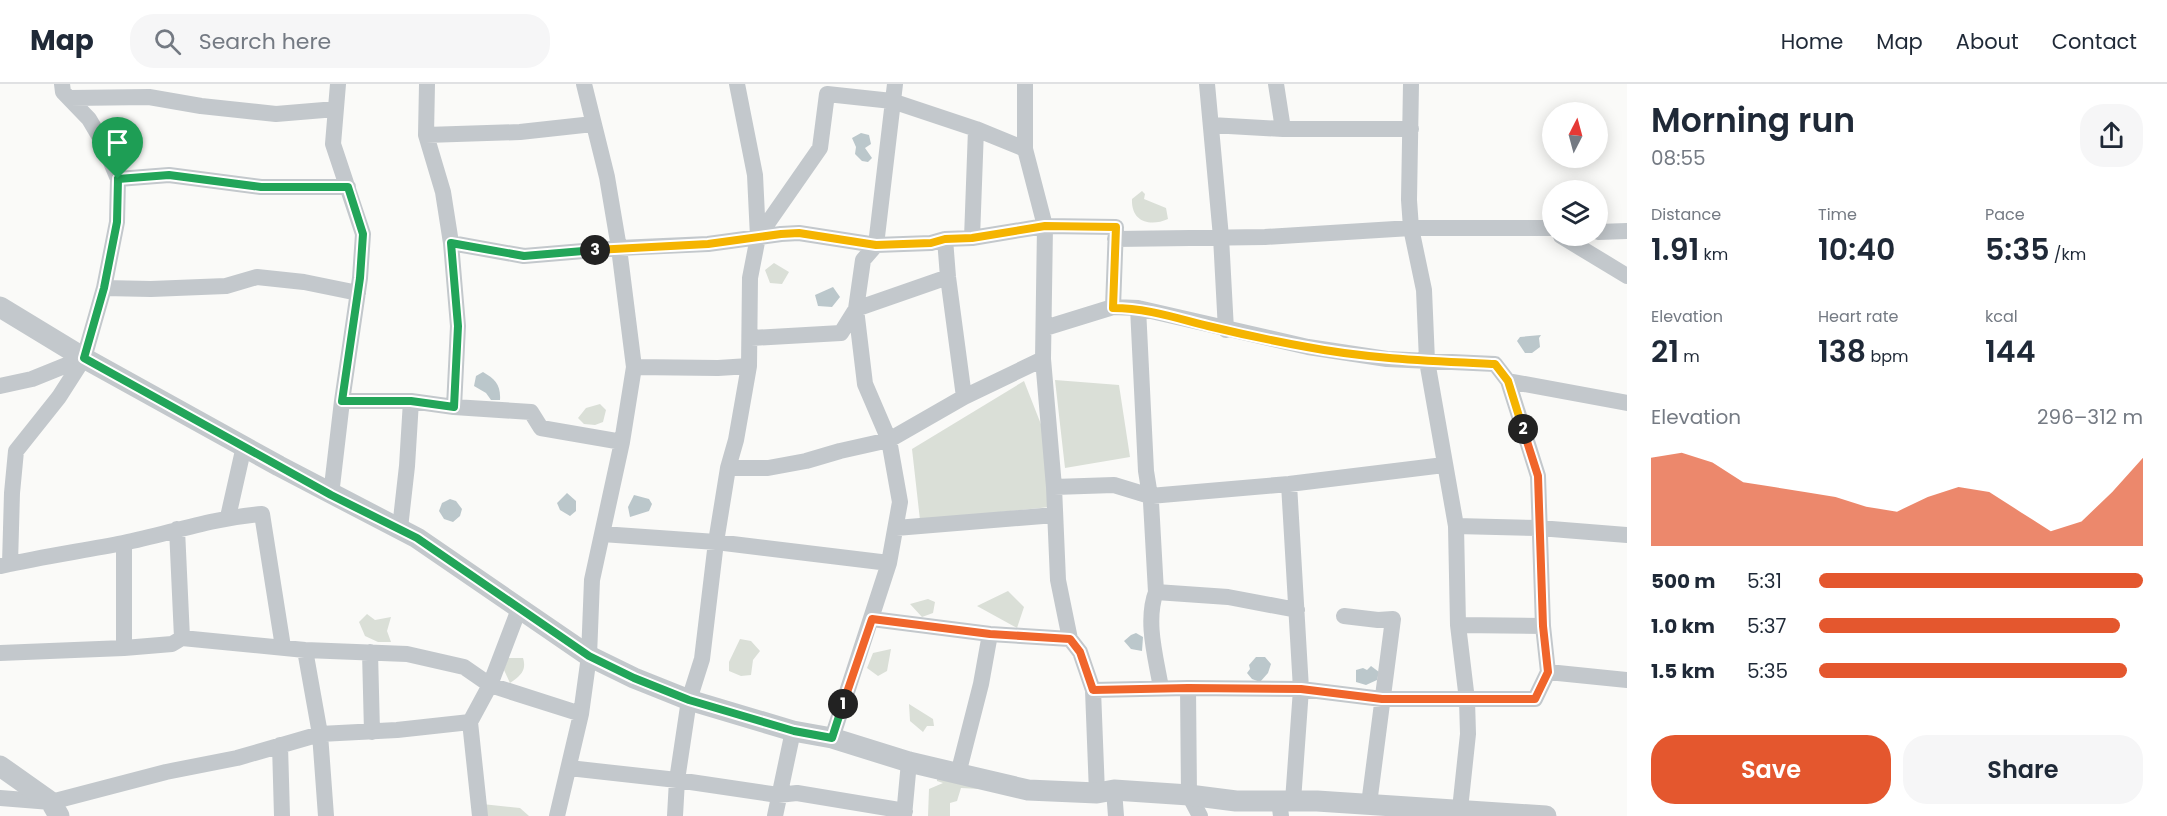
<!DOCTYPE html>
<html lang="en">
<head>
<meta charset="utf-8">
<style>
  :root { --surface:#fff; --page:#f6f6f7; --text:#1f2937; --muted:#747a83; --line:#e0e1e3; --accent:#e4572e }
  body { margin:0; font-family:Poppins,sans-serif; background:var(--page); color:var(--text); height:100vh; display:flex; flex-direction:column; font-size:22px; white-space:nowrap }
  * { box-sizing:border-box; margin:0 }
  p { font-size:20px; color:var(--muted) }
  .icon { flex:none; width:33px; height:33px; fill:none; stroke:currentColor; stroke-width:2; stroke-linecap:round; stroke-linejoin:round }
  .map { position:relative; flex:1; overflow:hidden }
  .sheet { display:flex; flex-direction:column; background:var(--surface); width:540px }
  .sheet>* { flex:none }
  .needle { width:39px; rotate:6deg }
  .buttons { position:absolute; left:1542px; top:18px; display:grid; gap:12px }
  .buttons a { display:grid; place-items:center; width:66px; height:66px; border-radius:50%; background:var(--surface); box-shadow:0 3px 15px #0003; font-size:30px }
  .pin { position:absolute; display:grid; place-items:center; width:51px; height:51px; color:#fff; margin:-62px -26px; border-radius:50% 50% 50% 0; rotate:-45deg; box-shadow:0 0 6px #0007 }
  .pin .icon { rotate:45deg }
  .km { position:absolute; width:30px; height:30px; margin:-15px; border-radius:50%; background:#222; color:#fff; font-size:16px; line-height:30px; text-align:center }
  .round { display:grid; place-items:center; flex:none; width:63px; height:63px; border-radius:24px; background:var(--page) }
  .headline { display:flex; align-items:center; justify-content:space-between; height:102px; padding:0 24px }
  h1 { font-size:33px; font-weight:600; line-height:45px }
  .metrics { display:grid; grid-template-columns:repeat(3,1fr); gap:9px; height:102px; padding:6px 24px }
  .metrics div { display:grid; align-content:center }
  .metrics b { font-size:30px; font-weight:600 }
  .metrics small { font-size:16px; font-weight:400 }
  .metrics p { font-size:16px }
  .chart { height:168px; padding:12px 24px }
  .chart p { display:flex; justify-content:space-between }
  .chart svg { width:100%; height:108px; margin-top:6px; fill:var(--accent); opacity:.7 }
  .cta { display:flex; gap:12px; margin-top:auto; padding:12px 24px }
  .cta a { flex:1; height:69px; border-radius:24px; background:var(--accent); color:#fff; font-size:24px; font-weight:600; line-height:69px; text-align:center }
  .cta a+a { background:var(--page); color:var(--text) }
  ul { padding:0 24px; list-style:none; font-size:20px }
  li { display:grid; grid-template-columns:96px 72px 1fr; align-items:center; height:45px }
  li i { height:15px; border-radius:8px; background:var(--accent) }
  header { display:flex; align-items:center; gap:36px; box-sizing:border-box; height:84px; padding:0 30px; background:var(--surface); border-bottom:2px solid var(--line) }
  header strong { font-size:28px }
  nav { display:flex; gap:33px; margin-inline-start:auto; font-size:21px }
  .search { width:420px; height:54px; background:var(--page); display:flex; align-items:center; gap:15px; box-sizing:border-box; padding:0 21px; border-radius:24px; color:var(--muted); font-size:22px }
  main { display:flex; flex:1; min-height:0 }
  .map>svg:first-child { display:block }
  .green { fill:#dadfd7 }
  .water { fill:#bbc7cb }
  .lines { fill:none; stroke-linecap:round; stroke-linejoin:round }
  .minor { stroke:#c3c8cc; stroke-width:16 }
  .tertiary { stroke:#c3c8cc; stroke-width:21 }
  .split-1-casing { stroke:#fff; stroke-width:12 }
  .split-2-casing { stroke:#fff; stroke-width:12 }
  .split-3-casing { stroke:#fff; stroke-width:12 }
  .split-4-casing { stroke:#fff; stroke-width:12 }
  .split-1 { stroke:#22a559; stroke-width:8 }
  .split-2 { stroke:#f0652b; stroke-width:8 }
  .split-3 { stroke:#f5b400; stroke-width:8 }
  .split-4 { stroke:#22a559; stroke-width:8 }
</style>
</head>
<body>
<header>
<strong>Map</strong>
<div class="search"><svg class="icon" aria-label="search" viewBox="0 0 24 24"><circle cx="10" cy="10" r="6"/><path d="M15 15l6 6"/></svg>Search here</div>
<nav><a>Home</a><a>Map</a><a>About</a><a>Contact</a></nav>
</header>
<main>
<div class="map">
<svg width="1627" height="732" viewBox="0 0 1627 732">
  <rect width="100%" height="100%" fill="#fafaf8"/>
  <path class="green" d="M 1142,107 L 1145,110 L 1144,115 L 1166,124 L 1168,135 C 1150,143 1131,138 1132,115 Z
    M 774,179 L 789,188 L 782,200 L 770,199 L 765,186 Z
    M 1055,296 L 1119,301 L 1130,373 L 1065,384 Z
    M 1024,297 L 1044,348 L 1050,423 L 920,436 L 912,365 Z
    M 600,320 L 606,326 L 603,338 L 595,341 L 584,340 L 578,334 L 586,324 Z
    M 1008,507 L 1024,523 L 1017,544 L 977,522 Z
    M 928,515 L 935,518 L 933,529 L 922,533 L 910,520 Z
    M 367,530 L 375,536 L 391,533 L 387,547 L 391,558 L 378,558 L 365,552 L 359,538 Z
    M 740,555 L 751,557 L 760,567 L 753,576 L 751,591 L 741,592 L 729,587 L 729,578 Z
    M 891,565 L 887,587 L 878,592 L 867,584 L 873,569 Z
    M 508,574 L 523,574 C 527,587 520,592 510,599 L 504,586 Z
    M 909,620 L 933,635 L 934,642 L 927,642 L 923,648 L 910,637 Z
    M 937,690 L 980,705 L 961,704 L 957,717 L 950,719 L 950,732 L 928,732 L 929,705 L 943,699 L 937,697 Z
    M 482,720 L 520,724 L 529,732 L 480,732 Z"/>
  <path class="water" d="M 861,49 L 869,51 L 871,60 L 865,64 L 872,74 L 868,78 L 862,77 L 855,70 L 856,63 L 852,54 Z
    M 833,203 L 840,213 L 832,223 L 818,222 L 815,211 Z
    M 1541,251 L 1539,254 L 1540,263 L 1532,269 L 1525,269 L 1517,257 L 1520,253 Z
    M 483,288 C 495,295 501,301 500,316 L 491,316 L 486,309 L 474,302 L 476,292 Z
    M 567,409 L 576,417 L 576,427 L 570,432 L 560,426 L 557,419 Z
    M 634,411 L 649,415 L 652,420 L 649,427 L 630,433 L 628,423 Z
    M 450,415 L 456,417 L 462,425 L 460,432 L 453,438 L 444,435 L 439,427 L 442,419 Z
    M 1136,549 L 1143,553 L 1142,567 L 1131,565 L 1124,557 L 1131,551 Z
    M 1256,573 L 1265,573 L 1271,580 L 1268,589 L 1260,598 L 1252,595 L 1247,589 L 1250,585 L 1249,581 Z
    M 1371,582 L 1379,588 L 1377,596 L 1366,601 L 1356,598 L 1356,586 L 1363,584 L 1367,586 Z"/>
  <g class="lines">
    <path class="minor" d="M 427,0 L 426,51 L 443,108 L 451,159 L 458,242 L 454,323
      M 1025,0 L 1025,65 L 1045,142 L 1043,275 L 1054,403 L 1058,496 L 1070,555 L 1080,568 L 1093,606 L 1097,709
      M 1207,0 L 1221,153 L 1226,246
      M 1276,0 L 1283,45
      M 1411,0 L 1409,116 L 1411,144 L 1424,206 L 1427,277 L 1456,442 L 1458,541 L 1467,616 L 1468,650 L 1460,725
      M 70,14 L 149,13 L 201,22 L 276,30 L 336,25
      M 1211,41 L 1283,45 L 1411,45
      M 426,51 L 520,48 L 593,40
      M 118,95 L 169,91 L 261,103 L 348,103
      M 1598,148 L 1627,147
      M 1561,152 L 1627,192
      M 758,153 L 820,64 L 827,10 L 892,17 L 976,45 L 1025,65
      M 972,154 L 976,45
      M 945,155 L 948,193 L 964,313
      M 1115,155 L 1265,153 L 1411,144 L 1552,144
      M 451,159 L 524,172 L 619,164 L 708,160 L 781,150 L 799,149 L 876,161 L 931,159 L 945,155 L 972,154 L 1045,142 L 1116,143 L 1113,223
      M 104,204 L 151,205 L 226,202 L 257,193 L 304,198 L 358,209
      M 1138,224 L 1146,387 L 1151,418 L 1156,508
      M 1045,244 L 1113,223 L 1138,224 L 1308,263 L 1387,275 L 1495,280 L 1508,297 L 1627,319
      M 751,254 L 841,249 L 856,225 L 948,193
      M 634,283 L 718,284 L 749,282
      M 0,302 L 32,295 L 84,274
      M 342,317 L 411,317 L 454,323 L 531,328 L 541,344 L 622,358
      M 728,384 L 768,384 L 806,377 L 840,367 L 889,356 L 964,313 L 1043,275
      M 1289,400 L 1301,605 L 1293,717
      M 1054,403 L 1114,401 L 1150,412 L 1289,400 L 1444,381
      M 331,411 L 342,317 L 360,194 L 363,150 L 333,60 L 338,0
      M 228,433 L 244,362
      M 1456,442 L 1539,444 L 1627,451
      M 400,444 L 407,382 L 411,317
      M 896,444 L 1055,431
      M 177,445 L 182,554
      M 602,450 L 716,458 L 889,479
      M 124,459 L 124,564
      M 10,480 L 12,409 L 16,367 L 59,313 L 84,274 L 104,204 L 117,138 L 118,95 L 102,57 L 89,35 L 63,8 L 62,0
      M 1,482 C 41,473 82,467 123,459 C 171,449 213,434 262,430 L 283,563
      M 1344,532 L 1378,536 L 1393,535 L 1369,720
      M 872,535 L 990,550 L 1070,555
      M 1458,541 L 1543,542
      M 305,566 L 320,650 L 326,732
      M 370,568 L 372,648
      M 0,569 L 124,564 L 172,560 L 182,554 L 305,566 L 407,570 L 464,583 L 490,601 L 581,630
      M 1548,588 L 1627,596
      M 1161,604 C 1156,574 1145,537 1156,508 L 1228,513 L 1297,526
      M 1188,604 L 1189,711 L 1200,732
      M 1093,606 L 1188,604 L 1301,605 L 1382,615 L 1535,615 L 1548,588 L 1543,542 L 1538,392 L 1508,297
      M 832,654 L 889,479 L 900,418 L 889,356 L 865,300 L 856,225 L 863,176 L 876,161 L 895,0
      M 280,661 L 282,732
      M 569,684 L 677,696 L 778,711 L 797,709 L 905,727
      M 958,690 L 981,600 L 990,550
      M 1114,706 L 1116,732
      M 0,714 L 51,718 L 166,688 L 237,674 L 320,650 L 397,646 L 470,638
      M 1279,717 L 1281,732
      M 480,732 L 470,638 L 490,601 L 519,525
      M 557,732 L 581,630 L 589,572 L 592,496 L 622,358 L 634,283 L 619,164 L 607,93 L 584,0
      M 675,732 L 677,696 L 689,616 L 702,575 L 716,458 L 728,384 L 736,356 L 749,282 L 750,194 L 758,153 L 755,91 L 737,0
      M 775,732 L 793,647
      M 904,732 L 909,678"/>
    <path class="tertiary" d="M 0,223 L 84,274 L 279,382 L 417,454 L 589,572 L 634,594 L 689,616 L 793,647 L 832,654 L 909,678 L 1028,706 L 1097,709 L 1114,706 L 1189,711 L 1236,717 L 1317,717 L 1546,732
      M 0,682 L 51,718 L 59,732"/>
  </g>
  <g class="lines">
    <g class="split-1-casing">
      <path id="split-1" d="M 118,95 L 117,138 L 104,204 L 84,274 L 331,411 L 417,454 L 589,572 L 634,594 L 689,616 L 794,647 L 832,654 L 843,620"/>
    </g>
    <g class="split-2-casing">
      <path id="split-2" d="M 843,620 L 872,535 L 990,550 L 1070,555 L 1080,568 L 1093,606 L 1188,604 L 1301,605 L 1382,615 L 1535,615 L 1548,588 L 1543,542 L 1538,392 L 1523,345"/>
    </g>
    <g class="split-3-casing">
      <path id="split-3" d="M 595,166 L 708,160 L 781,150 L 799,149 L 876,161 L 931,159 L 945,155 L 972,154 L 1045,142 L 1116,143 L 1113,224 C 1146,224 1176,234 1208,242 C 1241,250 1274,257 1307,263 C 1369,275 1432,277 1495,280 L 1508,297 L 1523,345"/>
    </g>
    <g class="split-4-casing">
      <path id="split-4" d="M 118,95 L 169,91 L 261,103 L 348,103 L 363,150 L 360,194 L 342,317 L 411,317 L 454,323 L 458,242 L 451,159 L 524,172 L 595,166"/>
    </g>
    <use href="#split-1" class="split-1"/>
    <use href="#split-2" class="split-2"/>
    <use href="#split-3" class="split-3"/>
    <use href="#split-4" class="split-4"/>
  </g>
</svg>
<div class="buttons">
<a><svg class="needle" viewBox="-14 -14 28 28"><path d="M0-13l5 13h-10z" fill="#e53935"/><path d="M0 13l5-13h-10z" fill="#747a83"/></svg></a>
<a><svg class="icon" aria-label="layers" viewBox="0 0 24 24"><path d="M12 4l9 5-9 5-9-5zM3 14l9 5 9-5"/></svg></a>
</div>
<div class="pin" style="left:118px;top:95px;background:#1e9e55"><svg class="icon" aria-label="arrive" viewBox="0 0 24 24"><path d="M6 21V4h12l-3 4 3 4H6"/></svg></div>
<b class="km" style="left:843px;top:620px">1</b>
<b class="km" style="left:1523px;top:345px">2</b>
<b class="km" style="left:595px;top:166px">3</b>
</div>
<section class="sheet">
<div class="headline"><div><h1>Morning run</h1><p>08:55</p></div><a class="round"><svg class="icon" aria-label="share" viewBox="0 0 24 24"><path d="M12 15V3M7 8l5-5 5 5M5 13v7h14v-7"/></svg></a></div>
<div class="metrics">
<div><p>Distance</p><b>1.91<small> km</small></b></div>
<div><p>Time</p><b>10:40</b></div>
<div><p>Pace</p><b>5:35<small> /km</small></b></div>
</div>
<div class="metrics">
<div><p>Elevation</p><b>21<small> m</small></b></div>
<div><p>Heart rate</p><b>138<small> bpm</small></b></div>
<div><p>kcal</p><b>144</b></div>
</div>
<div class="chart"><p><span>Elevation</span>296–312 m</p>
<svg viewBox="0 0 160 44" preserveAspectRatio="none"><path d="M0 44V8L10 6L20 10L30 18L40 20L50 22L60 24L70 28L80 30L90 24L100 20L110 22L120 30L130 38L140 34L150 22L160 8V44z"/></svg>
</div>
<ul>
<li><b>500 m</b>5:31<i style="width:100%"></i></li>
<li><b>1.0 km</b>5:37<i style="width:93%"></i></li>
<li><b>1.5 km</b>5:35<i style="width:95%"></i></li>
</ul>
<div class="cta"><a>Save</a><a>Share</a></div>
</section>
</main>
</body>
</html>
